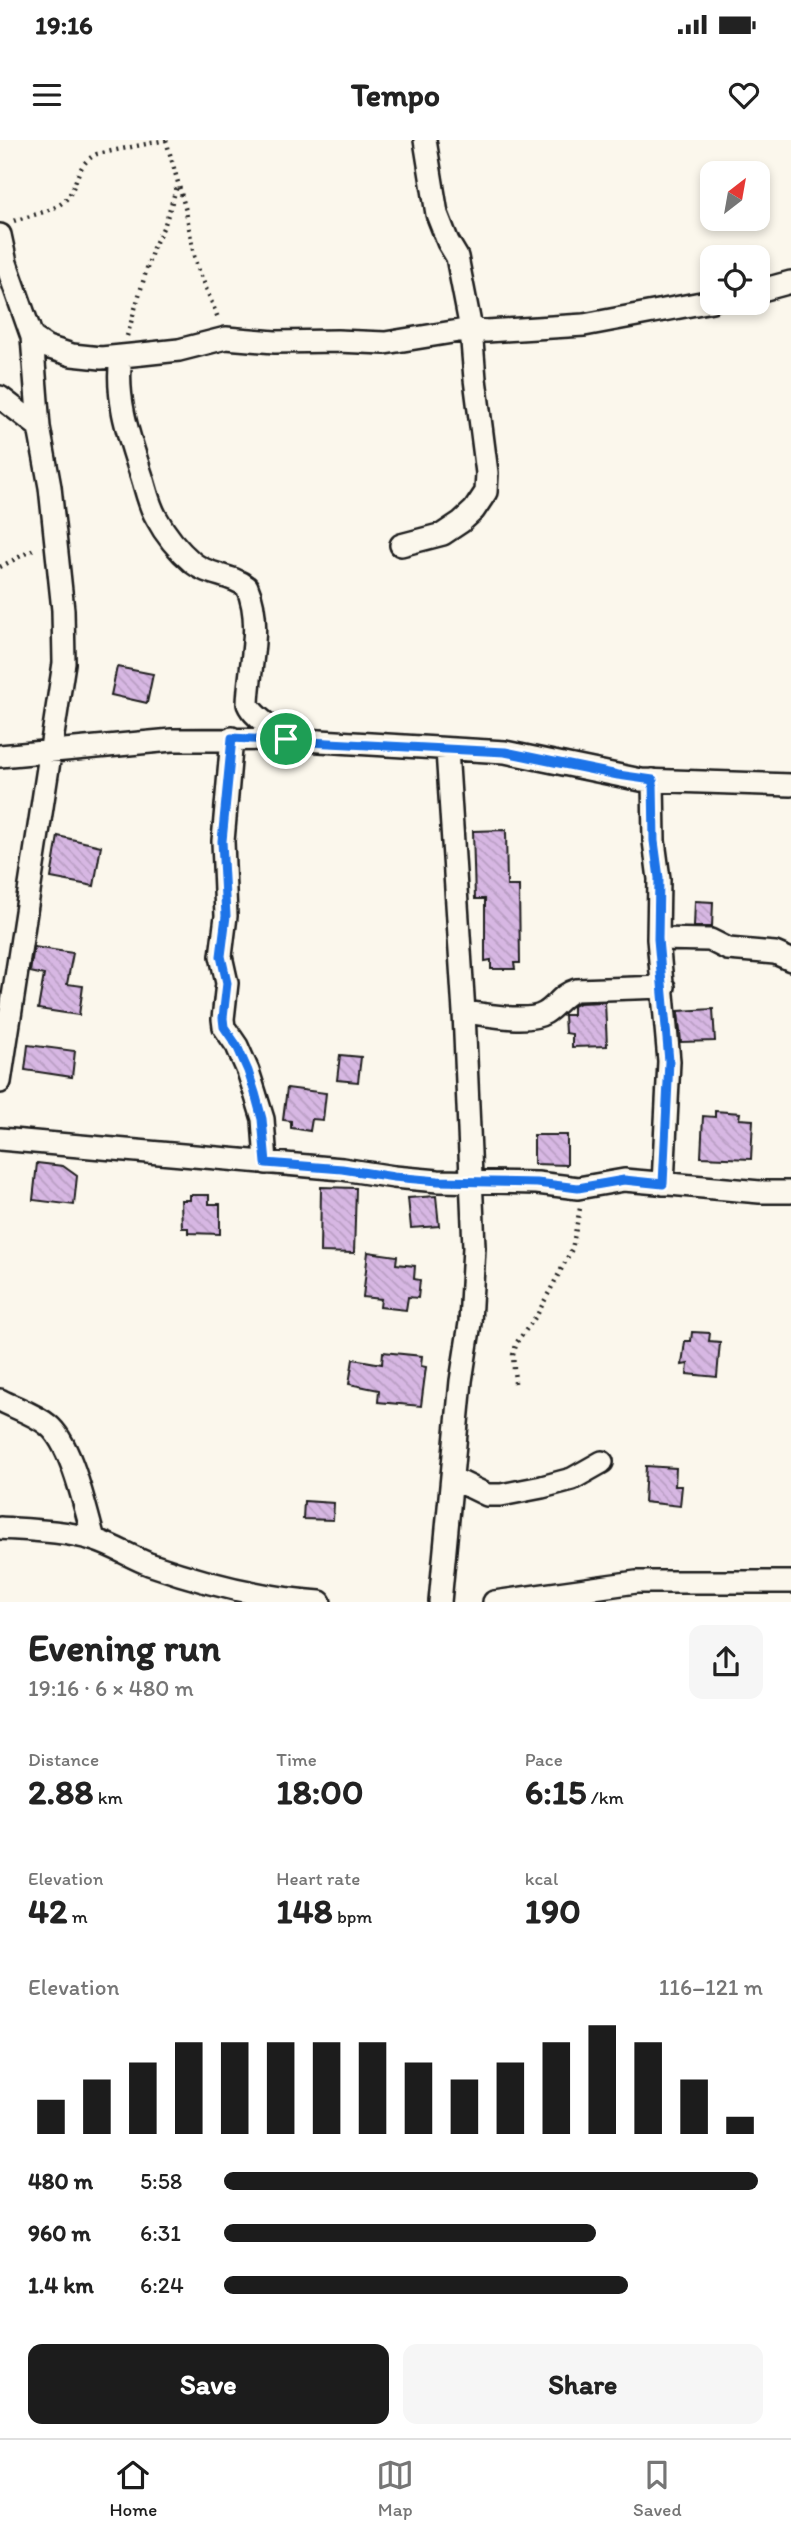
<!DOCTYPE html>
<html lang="en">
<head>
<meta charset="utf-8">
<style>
  :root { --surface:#fff; --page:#f6f6f6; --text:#222; --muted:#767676; --line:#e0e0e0; --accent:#1c1c1c }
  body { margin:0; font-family:Itim,sans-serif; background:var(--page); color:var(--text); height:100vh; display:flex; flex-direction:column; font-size:26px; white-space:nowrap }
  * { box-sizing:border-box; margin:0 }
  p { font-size:23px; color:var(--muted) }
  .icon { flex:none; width:38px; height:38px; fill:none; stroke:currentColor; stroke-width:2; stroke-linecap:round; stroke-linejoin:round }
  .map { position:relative; height:1462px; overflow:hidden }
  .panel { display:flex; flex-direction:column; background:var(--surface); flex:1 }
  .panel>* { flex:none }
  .needle { width:46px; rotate:31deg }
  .controls { position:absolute; left:700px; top:21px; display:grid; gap:14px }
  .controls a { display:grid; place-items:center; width:70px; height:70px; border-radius:14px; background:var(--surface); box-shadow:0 4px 10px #0003; font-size:35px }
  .pin { position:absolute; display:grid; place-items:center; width:60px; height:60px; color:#fff; margin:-30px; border:4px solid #fff; border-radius:50%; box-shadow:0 2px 7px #0007 }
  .round { display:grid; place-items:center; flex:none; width:74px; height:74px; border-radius:14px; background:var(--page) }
  .head { display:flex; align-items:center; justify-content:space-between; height:119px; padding:0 28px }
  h1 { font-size:38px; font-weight:700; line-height:52px }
  .stats { display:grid; grid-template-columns:repeat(3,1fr); gap:10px; height:119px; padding:7px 28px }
  .stats div { display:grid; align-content:center }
  .stats b { font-size:35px; font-weight:700 }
  .stats small { font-size:19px; font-weight:400 }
  .stats p { font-size:19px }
  .chart { height:196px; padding:14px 28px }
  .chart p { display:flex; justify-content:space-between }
  .chart svg { width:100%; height:126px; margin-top:7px; stroke:var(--accent); stroke-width:6 }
  .action { display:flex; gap:14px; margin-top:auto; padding:14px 28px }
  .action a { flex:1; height:80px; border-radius:14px; background:var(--accent); color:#fff; font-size:28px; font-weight:700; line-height:80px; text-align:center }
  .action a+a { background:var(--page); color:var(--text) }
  ul { padding:0 28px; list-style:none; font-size:23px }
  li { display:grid; grid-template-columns:112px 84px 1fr; align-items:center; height:52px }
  li i { height:18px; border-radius:9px; background:var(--accent) }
  .status { display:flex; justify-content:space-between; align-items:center; height:49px; padding:0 35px; background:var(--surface); direction:ltr }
  .status svg { height:19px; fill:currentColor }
  header { display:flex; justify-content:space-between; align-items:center; height:91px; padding:0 28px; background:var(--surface); font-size:32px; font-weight:700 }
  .tab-bar { display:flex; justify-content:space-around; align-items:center; height:98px; border-top:2px solid var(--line); background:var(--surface); font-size:19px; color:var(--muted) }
  .tab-bar a { display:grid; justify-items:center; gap:4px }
  .tab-bar .current { color:var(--accent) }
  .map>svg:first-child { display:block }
  .building { fill:url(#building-back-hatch); stroke:#1c1c1c; stroke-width:2 }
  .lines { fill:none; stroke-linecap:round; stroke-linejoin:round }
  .minor-casing { stroke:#1c1c1c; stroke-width:26 }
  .path { stroke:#1c1c1c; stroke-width:4.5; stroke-dasharray:2 5; stroke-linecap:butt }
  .minor { stroke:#fbf7ec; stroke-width:21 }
  .route-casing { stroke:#fff; stroke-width:14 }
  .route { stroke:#1a73e8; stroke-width:9 }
</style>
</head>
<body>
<div class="status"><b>19:16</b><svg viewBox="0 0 49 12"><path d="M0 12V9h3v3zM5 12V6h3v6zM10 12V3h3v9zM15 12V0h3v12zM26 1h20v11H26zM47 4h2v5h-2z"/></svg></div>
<header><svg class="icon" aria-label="menu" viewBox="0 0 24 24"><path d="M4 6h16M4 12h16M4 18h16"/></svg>Tempo<svg class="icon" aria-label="heart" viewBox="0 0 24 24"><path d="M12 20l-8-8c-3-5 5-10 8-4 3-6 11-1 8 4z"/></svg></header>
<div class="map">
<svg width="791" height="1462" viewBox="0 0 791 1462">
  <defs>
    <pattern id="building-back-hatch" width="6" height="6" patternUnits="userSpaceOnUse" patternTransform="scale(1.75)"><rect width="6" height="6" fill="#d7b7e3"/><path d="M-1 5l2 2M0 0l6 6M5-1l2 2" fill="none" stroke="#b89dc2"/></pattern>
  </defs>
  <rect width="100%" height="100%" fill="#fbf7ec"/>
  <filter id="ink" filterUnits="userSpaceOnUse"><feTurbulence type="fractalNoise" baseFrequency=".0143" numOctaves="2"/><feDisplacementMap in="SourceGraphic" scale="14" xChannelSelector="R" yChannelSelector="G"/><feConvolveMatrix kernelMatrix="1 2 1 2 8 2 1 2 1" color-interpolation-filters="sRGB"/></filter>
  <g filter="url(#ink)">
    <path class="building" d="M 117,527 L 153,534 L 147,563 L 111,555 Z
      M 506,690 L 507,746 L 519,746 L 520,823 L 514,823 L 515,829 L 491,829 L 491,820 L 485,821 L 485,759 L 475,759 L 473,691 Z
      M 58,696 L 101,706 L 94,746 L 51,738 Z
      M 695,761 L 713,762 L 712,787 L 694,787 Z
      M 34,807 L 73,813 L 67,844 L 83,846 L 79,875 L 38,869 L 44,835 L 30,832 Z
      M 605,862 L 607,906 L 572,907 L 572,894 L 565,893 L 564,875 L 573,875 L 573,866 L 579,863 Z
      M 713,869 L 715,901 L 681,902 L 678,871 Z
      M 28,905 L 75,911 L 72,937 L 25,930 Z
      M 340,915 L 361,917 L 358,942 L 337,940 Z
      M 287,948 L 326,953 L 323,980 L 312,979 L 310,991 L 291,988 L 291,981 L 283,980 Z
      M 715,971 L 740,973 L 739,979 L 753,980 L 751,1019 L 701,1017 L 703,976 L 715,977 Z
      M 534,995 L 567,995 L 567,1025 L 534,1024 Z
      M 37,1023 L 63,1026 L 77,1036 L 74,1065 L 33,1060 Z
      M 321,1047 L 356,1048 L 354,1113 L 320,1112 Z
      M 190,1055 L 209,1055 L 209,1064 L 220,1064 L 220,1094 L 188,1093 L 188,1088 L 182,1088 L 181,1060 L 190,1060 Z
      M 436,1056 L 439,1086 L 411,1088 L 408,1058 Z
      M 368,1112 L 397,1116 L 396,1124 L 415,1126 L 414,1139 L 420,1140 L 418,1158 L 408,1157 L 406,1170 L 380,1167 L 381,1159 L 363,1157 Z
      M 692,1192 L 710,1193 L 709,1201 L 720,1202 L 717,1237 L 687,1234 L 688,1224 L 682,1225 L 685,1201 L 691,1201 Z
      M 383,1212 L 422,1216 L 421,1226 L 426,1227 L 421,1266 L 378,1262 L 379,1250 L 349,1244 L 353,1219 L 382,1224 Z
      M 646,1326 L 676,1328 L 675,1346 L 682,1346 L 680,1366 L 644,1362 Z
      M 304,1361 L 334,1363 L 333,1380 L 303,1379 Z"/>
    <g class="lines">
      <g class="minor-casing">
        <path id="minor" d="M 0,95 L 6,123 L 32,197 L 47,207 L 72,215 L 101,218 L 142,214 L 179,210 L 226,198 L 275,202 L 337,201 L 385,203 L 471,189 L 487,191 L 584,185 L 712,161
          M 758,151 L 791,142
          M 121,216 C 115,259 129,297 142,337 C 146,350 149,365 156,377 C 165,394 179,411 193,423 C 209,436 231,434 247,447 C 263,484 249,526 248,564 C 253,577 275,589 286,599
          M 0,257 L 39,287
          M 401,405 L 443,394 L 461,382 L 474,370 L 486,352 L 487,333 L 475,239 L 471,189 L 457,117 L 448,102 L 437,74 L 425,0
          M 232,598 L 223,701 L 226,776 L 221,816 L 227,843 L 223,879 L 224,887 L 237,906 L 248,931 L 255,953 L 263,979 L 266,1023
          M 0,616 L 172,600 L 286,599 L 505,612 L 641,640 L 791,645
          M 653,640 L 654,701 L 659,739 L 658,799 L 669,921 L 663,1044
          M 658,799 L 710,800 L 728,809 L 775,813 L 791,820
          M 464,872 C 485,874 527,884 545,873 C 557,866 562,854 576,850 L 664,847
          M 0,942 L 64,523 L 63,470 L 50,347 L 39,287 L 32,197
          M 0,999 L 342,1029 L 394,1037 L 438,1041 L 537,1043 L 578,1048 L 624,1040 L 760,1052 L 791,1052
          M 0,1260 C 15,1268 35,1274 48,1285 C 72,1304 85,1369 94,1399
          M 452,1338 L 487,1355 L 501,1355 L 542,1347 L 572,1339 L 602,1322
          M 0,1388 C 29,1390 67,1391 95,1400 C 114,1406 131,1417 149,1424 C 203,1443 263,1458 320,1462
          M 440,1462 L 461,1241 L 470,1183 L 474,1107 L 464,872 L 447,610
          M 494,1462 L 636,1442 L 791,1442"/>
      </g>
      <path class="path" d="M 166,0 L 186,71 L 195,121 L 218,178
        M 14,81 C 28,76 50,72 62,63 C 80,49 72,26 97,14 L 166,0
        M 127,196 L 153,108 L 165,84 L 177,46
        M 0,427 L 36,408
        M 515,1243 L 513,1215 L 517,1202 L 537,1175 L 572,1109 L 580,1068"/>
      <use href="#minor" class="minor"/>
    </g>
  </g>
  <g class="lines" filter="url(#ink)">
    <g class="route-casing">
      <path id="route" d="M 232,598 L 505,612 L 618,635 L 653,640 L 654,701 L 659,738 L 658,799 L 669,921 L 663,1044 L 624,1040 L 578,1048 L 537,1043 L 438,1041 L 394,1037 L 342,1029 L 266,1023 L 262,979 L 255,953 L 248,931 L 237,906 L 224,887 L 223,878 L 227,843 L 221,816 L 226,776 L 222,701 Z"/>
    </g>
    <use href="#route" class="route"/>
  </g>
</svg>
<div class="controls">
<a><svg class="needle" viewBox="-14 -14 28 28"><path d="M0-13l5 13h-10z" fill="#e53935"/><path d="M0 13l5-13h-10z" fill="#767676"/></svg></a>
<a><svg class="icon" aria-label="locate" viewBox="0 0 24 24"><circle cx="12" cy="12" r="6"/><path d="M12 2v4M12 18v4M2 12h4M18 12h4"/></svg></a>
</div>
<div class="pin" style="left:286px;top:599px;background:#1e9e55"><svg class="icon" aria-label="arrive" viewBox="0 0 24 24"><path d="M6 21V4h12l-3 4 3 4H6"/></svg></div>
</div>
<section class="panel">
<div class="head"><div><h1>Evening run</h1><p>19:16 · 6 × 480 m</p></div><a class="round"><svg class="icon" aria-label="share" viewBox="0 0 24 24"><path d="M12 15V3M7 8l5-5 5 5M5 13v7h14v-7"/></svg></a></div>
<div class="stats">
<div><p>Distance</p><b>2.88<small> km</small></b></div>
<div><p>Time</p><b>18:00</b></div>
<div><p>Pace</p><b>6:15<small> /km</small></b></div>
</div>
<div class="stats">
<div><p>Elevation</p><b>42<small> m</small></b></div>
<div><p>Heart rate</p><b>148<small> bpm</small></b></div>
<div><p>kcal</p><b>190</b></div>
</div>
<div class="chart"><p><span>Elevation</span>116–121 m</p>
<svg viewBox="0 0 160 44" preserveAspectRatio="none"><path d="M5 44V32M15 44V25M25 44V19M35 44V12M45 44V12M55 44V12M65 44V12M75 44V12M85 44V19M95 44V25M105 44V19M115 44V12M125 44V6M135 44V12M145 44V25M155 44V38"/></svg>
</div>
<ul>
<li><b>480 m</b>5:58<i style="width:99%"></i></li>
<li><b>960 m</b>6:31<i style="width:69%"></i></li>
<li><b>1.4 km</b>6:24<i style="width:75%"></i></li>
</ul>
<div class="action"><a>Save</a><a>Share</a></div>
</section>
<nav class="tab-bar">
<a class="current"><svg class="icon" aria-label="home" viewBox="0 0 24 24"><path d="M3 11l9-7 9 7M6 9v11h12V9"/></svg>Home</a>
<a><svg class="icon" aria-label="map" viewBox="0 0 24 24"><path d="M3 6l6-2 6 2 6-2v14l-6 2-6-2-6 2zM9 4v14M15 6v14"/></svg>Map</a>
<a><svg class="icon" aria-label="saved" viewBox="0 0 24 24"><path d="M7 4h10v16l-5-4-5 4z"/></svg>Saved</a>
</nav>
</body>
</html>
